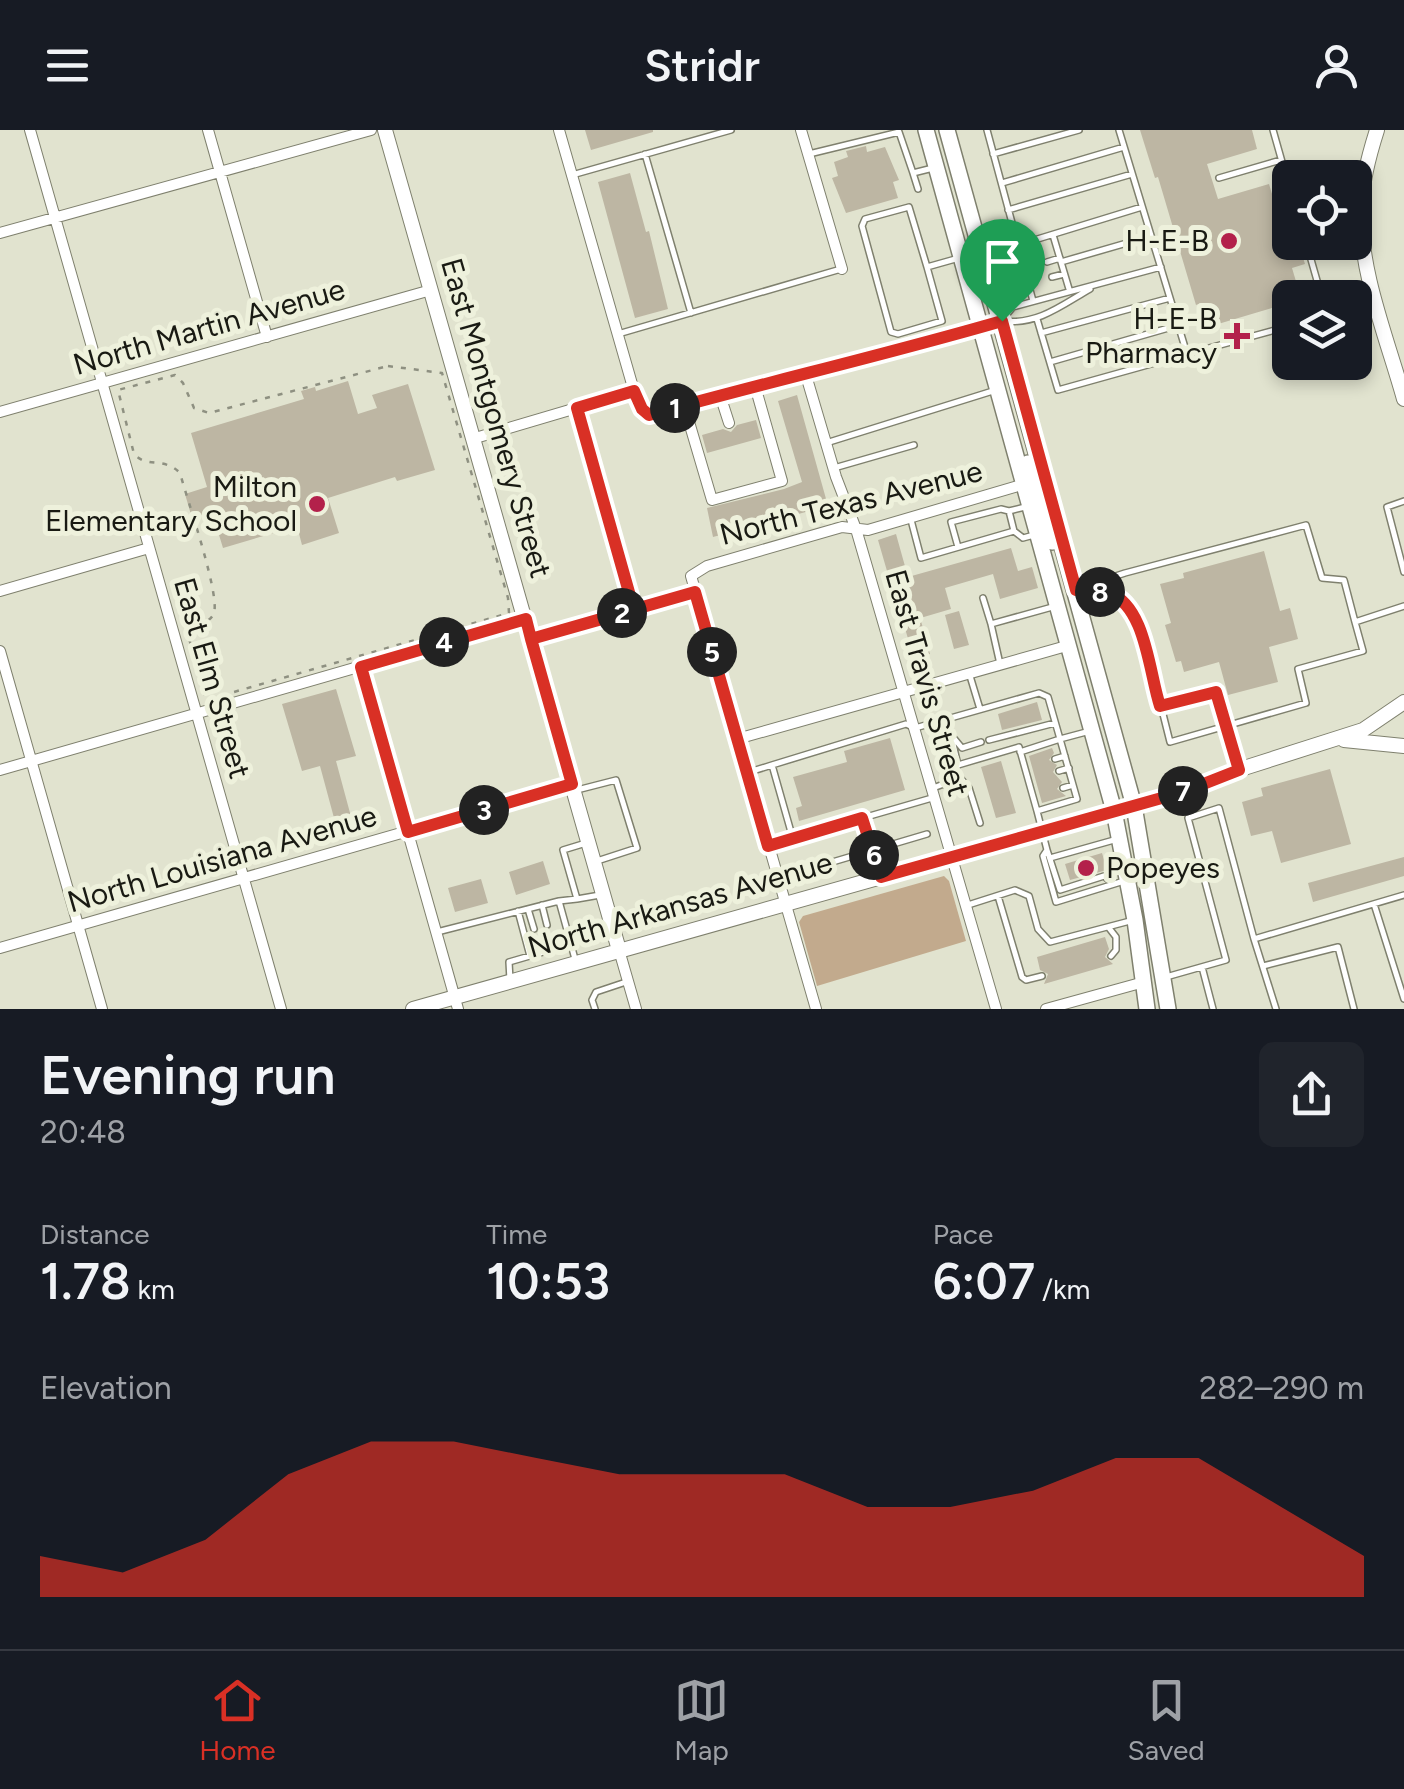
<!DOCTYPE html>
<html lang="en">
<head>
<meta charset="utf-8">
<style>
  :root { --surface:#171b24; --page:#20242c; --text:#f1f3f6; --muted:#9ea1a6; --line:#363941; --accent:#d93025 }
  body { margin:0; font-family:Figtree,sans-serif; background:var(--page); color:var(--text); height:100vh; display:flex; flex-direction:column; font-size:38px; white-space:nowrap }
  * { box-sizing:border-box; margin:0 }
  p { font-size:32px; color:var(--muted) }
  .icon { flex:none; width:55px; height:55px; fill:none; stroke:currentColor; stroke-width:2; stroke-linecap:round; stroke-linejoin:round }
  .map { position:relative; height:879px; overflow:hidden }
  .drawer { display:flex; flex-direction:column; background:var(--surface); flex:1 }
  .drawer>* { flex:none }
  .tools { position:absolute; left:1272px; top:30px; display:grid; gap:20px }
  .tools a { display:grid; place-items:center; width:100px; height:100px; border-radius:15px; background:var(--surface); box-shadow:0 5px 15px #0003; font-size:50px }
  .pin { position:absolute; display:grid; place-items:center; width:85px; height:85px; color:#fff; margin:-102px -42px; border-radius:50% 50% 50% 0; rotate:-45deg; box-shadow:0 0 10px #0007 }
  .pin .icon { rotate:45deg }
  .km { position:absolute; width:50px; height:50px; margin:-25px; border-radius:50%; background:#222; color:#fff; font-size:28px; line-height:50px; text-align:center }
  .round { display:grid; place-items:center; flex:none; width:105px; height:105px; border-radius:15px; background:var(--page) }
  .overview { display:flex; align-items:center; justify-content:space-between; height:170px; padding:0 40px }
  h1 { font-size:55px; font-weight:600; line-height:75px }
  .metrics { display:grid; grid-template-columns:repeat(3,1fr); gap:15px; height:170px; padding:10px 40px }
  .metrics div { display:grid; align-content:center }
  .metrics b { font-size:50px; font-weight:600 }
  .metrics small { font-size:28px; font-weight:400 }
  .metrics p { font-size:28px }
  .chart { height:280px; padding:20px 40px }
  .chart p { display:flex; justify-content:space-between }
  .chart svg { width:100%; height:180px; margin-top:10px; fill:var(--accent); opacity:.7 }
  header { display:flex; justify-content:space-between; align-items:center; height:130px; padding:0 40px; background:var(--surface); font-size:45px; font-weight:600 }
  .tabs { display:flex; justify-content:space-around; align-items:center; height:140px; border-top:2px solid var(--line); background:var(--surface); font-size:28px; color:var(--muted) }
  .tabs a { display:grid; justify-items:center; gap:5px }
  .tabs .current { color:var(--accent) }
  .map>svg:first-child { display:block }
  .green { fill:#c2aa8d }
  .building { fill:#bdb6a3 }
  .lines { fill:none; stroke-linecap:round; stroke-linejoin:round }
  .lane-casing { stroke:#7f806e; stroke-width:8 }
  .street-casing { stroke:#7f806e; stroke-width:12 }
  .secondary-casing { stroke:#7f806e; stroke-width:16 }
  .primary-casing { stroke:#7f806e; stroke-width:18 }
  .path { stroke:#8e9081; stroke-width:2.5; stroke-dasharray:5 8; stroke-linecap:butt }
  .lane { stroke:#fff; stroke-width:5 }
  .street { stroke:#fff; stroke-width:10 }
  .secondary { stroke:#fff; stroke-width:14 }
  .primary { stroke:#fff; stroke-width:15 }
  .route-casing { stroke:#fff; stroke-width:20 }
  .route { stroke:#d93025; stroke-width:12 }
  .poi-dot { fill:#b3214b; stroke:#eef1dc; stroke-width:4 }
  .labels { text-anchor:middle; stroke-width:10; stroke-linejoin:round; paint-order:stroke }
  .poi-label { font-size:30px; fill:#191a13; stroke:#eef1dc; text-anchor:end }
  .street-label { font-size:30px; fill:#191a13; stroke:#eef1dc }
</style>
</head>
<body>
<header><svg class="icon" aria-label="menu" viewBox="0 0 24 24"><path d="M4 6h16M4 12h16M4 18h16"/></svg>Stridr<svg class="icon" aria-label="person" viewBox="0 0 24 24"><circle cx="12" cy="8" r="4"/><path d="M4 21q1-7 8-7t8 7"/></svg></header>
<div class="map">
<svg width="1404" height="879" viewBox="0 0 1404 879">
  <rect width="100%" height="100%" fill="#e1e3cf"/>
  <path class="green" d="M 944,746 L 949,751 L 966,811 L 817,856 L 799,792 L 803,786 Z"/>
  <path class="building" d="M 585,0 L 653,0 L 653,2 L 591,20 Z
    M 1140,0 L 1252,0 L 1257,19 L 1207,34 L 1218,69 L 1269,54 L 1284,104 L 1290,102 L 1290,112 L 1298,112 L 1305,134 L 1292,138 L 1298,158 L 1291,160 L 1290,184 L 1279,188 L 1275,177 L 1208,197 L 1201,173 L 1196,175 L 1158,47 L 1155,48 Z
    M 866,16 L 867,22 L 885,17 L 899,50 L 893,52 L 898,68 L 846,83 L 832,48 L 838,46 L 834,32 L 848,27 L 846,21 Z
    M 630,43 L 646,102 L 649,101 L 668,179 L 635,188 L 598,52 Z
    M 348,251 L 358,284 L 377,278 L 372,265 L 408,254 L 435,340 L 397,351 L 395,347 L 328,368 L 339,403 L 302,415 L 297,396 L 223,418 L 212,382 L 192,388 L 185,364 L 207,357 L 191,303 L 304,269 L 301,261 L 315,257 L 316,261 Z
    M 797,265 L 828,376 L 713,407 L 707,378 L 784,359 L 802,352 L 778,271 Z
    M 756,290 L 761,308 L 707,323 L 702,305 L 723,299 L 731,302 L 737,295 Z
    M 896,404 L 908,447 L 1011,418 L 1018,441 L 1032,437 L 1038,458 L 1000,469 L 993,444 L 945,458 L 951,479 L 917,489 L 911,468 L 896,472 L 878,410 Z
    M 1264,421 L 1280,481 L 1290,478 L 1298,509 L 1269,517 L 1278,552 L 1228,565 L 1219,532 L 1184,542 L 1181,531 L 1176,532 L 1165,495 L 1171,493 L 1160,454 L 1184,448 L 1183,443 Z
    M 959,481 L 969,515 L 954,519 L 945,485 Z
    M 921,491 L 930,524 L 914,529 L 904,495 Z
    M 336,559 L 356,626 L 336,631 L 353,694 L 337,699 L 320,636 L 302,641 L 282,574 Z
    M 1037,572 L 1042,590 L 1002,600 L 998,584 Z
    M 890,608 L 905,660 L 799,691 L 796,678 L 802,676 L 793,647 L 847,632 L 844,621 Z
    M 1052,618 L 1054,623 L 1049,630 L 1057,635 L 1053,642 L 1062,652 L 1057,659 L 1066,666 L 1042,673 L 1029,626 Z
    M 1001,631 L 1016,683 L 996,688 L 981,637 Z
    M 1330,639 L 1351,714 L 1281,733 L 1272,701 L 1251,706 L 1242,672 L 1263,666 L 1261,658 Z
    M 1102,723 L 1107,740 L 1070,750 L 1065,734 Z
    M 1404,727 L 1404,746 L 1313,772 L 1308,753 Z
    M 543,731 L 550,754 L 516,765 L 509,742 Z
    M 481,749 L 488,773 L 455,782 L 448,758 Z
    M 1105,807 L 1109,819 L 1105,827 L 1113,834 L 1044,854 L 1048,844 L 1040,840 L 1037,827 Z"/>
  <g class="lines">
    <g class="lane-casing">
      <path id="lane" d="M 987,0 L 1033,171
        M 1119,0 L 1187,224 L 1290,196
        M 1273,0 L 1290,60
        M 645,24 L 691,183
        M 809,24 L 899,2 L 913,43
        M 993,24 L 1079,0
        M 572,45 L 731,0
        M 1219,48 L 1281,30
        M 1002,53 L 1124,17
        M 918,59 L 913,43 L 933,38
        M 1008,80 L 1132,44
        M 1053,105 L 1069,159
        M 1306,112 L 1322,168
        M 1018,115 L 1142,77
        M 1047,132 L 1060,128
        M 1061,132 L 1151,106
        M 927,137 L 942,191 L 898,204 L 891,202 L 862,96 L 865,89 L 909,77 L 927,137 L 959,128
        M 1052,147 L 1064,144
        M 1353,168 L 1371,162
        M 1003,189 L 1013,177 L 1161,137
        M 1037,189 L 1058,260 L 1187,224
        M 1004,191 C 1038,195 1062,175 1090,159
        M 1041,203 L 1170,168
        M 618,204 L 841,139
        M 1050,232 L 1179,195
        M 826,313 L 996,260
        M 834,338 L 914,315
        M 1404,371 L 1387,377 L 1404,442
        M 911,390 L 921,428 L 1014,401 L 1009,381 L 1025,377
        M 1014,401 L 1023,408 L 1034,405
        M 958,417 L 951,392 L 1001,379 L 1009,381
        M 1079,458 L 1125,443 L 1306,395 L 1322,448 L 1344,450 L 1355,492 L 1404,476
        M 1080,461 C 1095,463 1112,460 1125,471 C 1145,489 1151,550 1161,576 L 1216,562 L 1238,635
        M 983,468 L 991,494
        M 1000,534 L 991,494 L 1056,476
        M 970,546 L 980,579
        M 1161,576 L 1170,612 L 1306,573 L 1298,539 L 1363,521 L 1355,492
        M 952,606 L 962,618 L 981,612
        M 989,610 L 1055,593
        M 1020,622 L 1060,609 L 1077,669 L 1037,681 L 1019,617 L 958,635 L 947,589 L 1039,563 L 1048,567 L 1060,609 L 1090,601
        M 1055,629 L 1065,626
        M 1059,641 L 1069,638
        M 746,643 L 772,635
        M 956,643 L 969,658 L 980,693
        M 933,658 L 949,652 L 958,635
        M 1063,658 L 1073,655
        M 577,660 L 616,650 L 637,718 L 597,731
        M 1037,681 L 1047,720 L 1043,726 L 1056,772 L 1124,751
        M 863,688 L 880,743
        M 793,709 L 772,635 L 906,594 L 915,598 L 947,589
        M 586,713 L 563,720 L 577,769 L 600,765
        M 769,715 L 932,668
        M 1047,720 L 1060,760 L 1104,746 L 1113,754
        M 1050,728 L 1114,710
        M 802,741 L 927,704
        M 998,766 L 1022,847 L 1026,850 L 1042,846
        M 1374,774 L 1404,869
        M 542,775 L 547,795
        M 968,775 L 1015,760 L 1029,766 L 1038,799 L 1050,812 L 1130,791
        M 528,779 L 534,799
        M 518,781 L 530,826
        M 1109,798 L 1116,807 L 1116,820 L 1111,826
        M 437,802 L 559,771
        M 575,829 L 559,771 L 577,769
        M 1263,836 L 1338,817 L 1354,879
        M 1202,837 L 1213,879
        M 1166,847 L 1226,830 L 1188,688 L 1219,678 L 1254,809
        M 510,850 L 509,832 L 571,814
        M 595,879 L 592,870 L 596,862 L 626,852
        M 1276,879 L 1254,809 L 1404,765"/>
    </g>
    <g class="street-casing">
      <path id="street" d="M 30,0 L 281,879
        M 208,0 L 267,207
        M 559,0 L 634,261 L 642,279 L 649,285 C 767,252 885,224 1002,191
        M 801,0 L 842,139
        M 0,103 L 371,0
        M 805,242 L 836,347 L 856,399 L 996,879
        M 720,265 L 729,293
        M 684,275 L 712,370 L 782,351 L 755,256
        M 577,278 L 634,480
        M 0,282 L 431,160
        M 472,309 L 634,261
        M 0,461 L 149,418
        M 531,509 L 695,462
        M 0,521 L 102,879
        M 361,537 L 458,879
        M 737,609 L 1070,515
        M 0,640 L 525,489
        M 0,818 L 572,654
        M 619,820 L 636,879
        M 816,879 L 691,446 L 707,436 L 842,397 L 868,400 L 1025,354
        M 1046,879 L 1144,852"/>
    </g>
    <g class="secondary-casing">
      <path id="secondary" d="M 385,0 L 619,820
        M 1377,0 C 1369,25 1362,51 1361,77 C 1359,141 1387,208 1404,269
        M 1344,610 L 1404,616
        M 413,879 L 1183,662 L 1244,638 L 1363,600 L 1404,572"/>
    </g>
    <g class="primary-casing">
      <path id="primary" d="M 926,0 L 1114,681 L 1135,790 L 1147,879
        M 947,0 L 1134,676 L 1168,879
        M 1028,333 L 1052,412"/>
    </g>
    <path class="path" d="M 388,236 L 442,243 L 508,468 L 509,483 L 206,570 L 187,501 C 195,496 208,494 213,485 C 223,472 186,366 180,343 C 163,326 148,339 134,324 L 118,260 L 175,245 L 183,253 L 194,278 L 209,283 Z"/>
    <use href="#lane" class="lane"/>
    <use href="#street" class="street"/>
    <use href="#secondary" class="secondary"/>
    <use href="#primary" class="primary"/>
  </g>
  <g class="lines">
    <g class="route-casing">
      <path id="route" d="M 1002,191 C 885,225 767,252 649,285 L 642,279 L 634,261 L 577,278 L 634,480 L 531,509 L 572,654 L 408,702 L 361,537 L 526,489 L 531,509 L 695,462 L 768,716 L 862,688 L 881,747 L 1183,662 L 1239,640 L 1216,562 L 1160,576 C 1149,543 1146,476 1109,463 C 1099,460 1087,462 1076,460 L 1002,191"/>
    </g>
    <use href="#route" class="route"/>
  </g>
  <g class="poi-dot">
    <circle cx="1229" cy="111" r="10"/>
    <path d="M1232 191h10v10h10v10h-10v10h-10v-10h-10v-10h10z"/>
    <circle cx="317" cy="374" r="10"/>
    <circle cx="1086" cy="738" r="10"/>
  </g>
  <g class="labels">
    <g class="poi-label">
      <text x="1209" y="121">H-E-B</text>
      <text x="1217" y="199">H-E-B<tspan x="1217" dy="34">Pharmacy</tspan></text>
      <text x="297" y="367">Milton<tspan x="297" dy="34">Elementary School</tspan></text>
      <text x="1106" y="748" text-anchor="start">Popeyes</text>
    </g>
    <g class="street-label">
      <text transform="translate(209 197) rotate(-16)" y="10">North Martin Avenue</text>
      <text transform="translate(496 288) rotate(74)" y="10">East Montgomery Street</text>
      <text transform="translate(851 373) rotate(-14)" y="10">North Texas Avenue</text>
      <text transform="translate(212 548) rotate(74)" y="10">East Elm Street</text>
      <text transform="translate(927 553) rotate(74)" y="10">East Travis Street</text>
      <text transform="translate(222 729) rotate(-16)" y="10">North Louisiana Avenue</text>
      <text transform="translate(680 775) rotate(-16)" y="10">North Arkansas Avenue</text>
    </g>
  </g>
</svg>
<div class="tools">
<a><svg class="icon" aria-label="locate" viewBox="0 0 24 24"><circle cx="12" cy="12" r="6"/><path d="M12 2v4M12 18v4M2 12h4M18 12h4"/></svg></a>
<a><svg class="icon" aria-label="layers" viewBox="0 0 24 24"><path d="M12 4l9 5-9 5-9-5zM3 14l9 5 9-5"/></svg></a>
</div>
<div class="pin" style="left:1002px;top:191px;background:#1e9e55"><svg class="icon" aria-label="arrive" viewBox="0 0 24 24"><path d="M6 21V4h12l-3 4 3 4H6"/></svg></div>
<b class="km" style="left:675px;top:278px">1</b>
<b class="km" style="left:622px;top:483px">2</b>
<b class="km" style="left:484px;top:680px">3</b>
<b class="km" style="left:444px;top:512px">4</b>
<b class="km" style="left:712px;top:522px">5</b>
<b class="km" style="left:874px;top:725px">6</b>
<b class="km" style="left:1183px;top:661px">7</b>
<b class="km" style="left:1100px;top:462px">8</b>
</div>
<section class="drawer">
<div class="overview"><div><h1>Evening run</h1><p>20:48</p></div><a class="round"><svg class="icon" aria-label="share" viewBox="0 0 24 24"><path d="M12 15V3M7 8l5-5 5 5M5 13v7h14v-7"/></svg></a></div>
<div class="metrics">
<div><p>Distance</p><b>1.78<small> km</small></b></div>
<div><p>Time</p><b>10:53</b></div>
<div><p>Pace</p><b>6:07<small> /km</small></b></div>
</div>
<div class="chart"><p><span>Elevation</span>282–290 m</p>
<svg viewBox="0 0 160 44" preserveAspectRatio="none"><path d="M0 44V34L10 38L20 30L30 14L40 6L50 6L60 10L70 14L80 14L90 14L100 22L110 22L120 18L130 10L140 10L150 22L160 34V44z"/></svg>
</div>
</section>
<nav class="tabs">
<a class="current"><svg class="icon" aria-label="home" viewBox="0 0 24 24"><path d="M3 11l9-7 9 7M6 9v11h12V9"/></svg>Home</a>
<a><svg class="icon" aria-label="map" viewBox="0 0 24 24"><path d="M3 6l6-2 6 2 6-2v14l-6 2-6-2-6 2zM9 4v14M15 6v14"/></svg>Map</a>
<a><svg class="icon" aria-label="saved" viewBox="0 0 24 24"><path d="M7 4h10v16l-5-4-5 4z"/></svg>Saved</a>
</nav>
</body>
</html>
